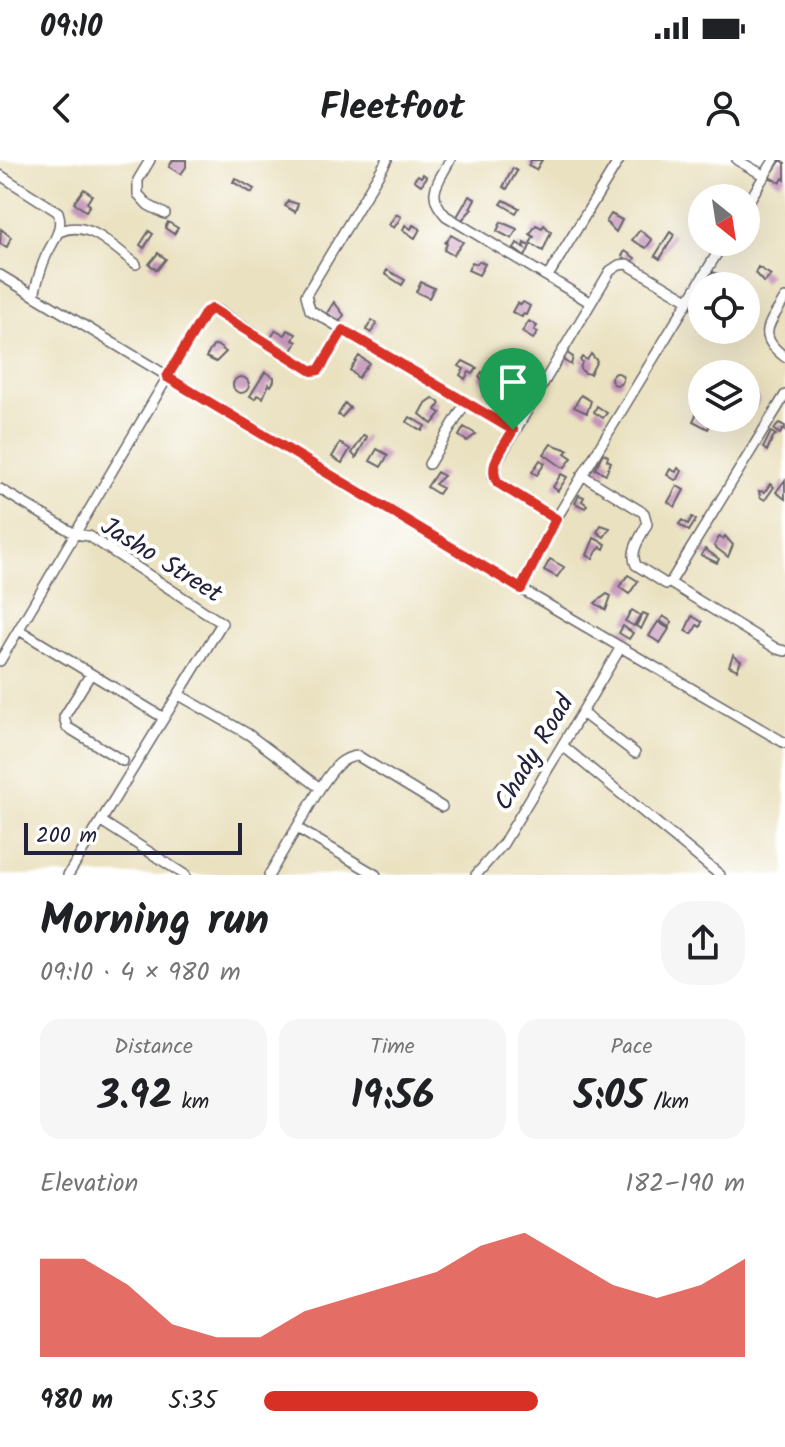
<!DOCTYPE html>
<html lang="en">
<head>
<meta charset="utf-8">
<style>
  :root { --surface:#fff; --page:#f6f6f6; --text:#202124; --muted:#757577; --accent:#d93025 }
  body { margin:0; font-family:Kalam,sans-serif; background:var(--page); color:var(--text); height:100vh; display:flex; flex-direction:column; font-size:30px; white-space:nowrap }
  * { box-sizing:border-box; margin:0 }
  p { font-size:26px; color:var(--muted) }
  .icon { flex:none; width:44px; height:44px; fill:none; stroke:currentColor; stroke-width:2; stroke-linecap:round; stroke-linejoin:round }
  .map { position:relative; height:715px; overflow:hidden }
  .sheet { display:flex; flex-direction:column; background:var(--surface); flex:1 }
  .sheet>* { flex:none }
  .needle { width:52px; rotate:150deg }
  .controls { position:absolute; left:688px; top:24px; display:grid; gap:16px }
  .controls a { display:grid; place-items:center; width:72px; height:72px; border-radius:50%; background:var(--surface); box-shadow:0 8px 32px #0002; font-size:40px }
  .scale { position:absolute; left:24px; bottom:20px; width:218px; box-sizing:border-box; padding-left:8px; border:4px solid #22223b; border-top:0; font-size:22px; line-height:28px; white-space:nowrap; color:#22223b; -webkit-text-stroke:6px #fff; paint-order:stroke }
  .pin { position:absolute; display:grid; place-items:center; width:68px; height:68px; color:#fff; margin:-82px -34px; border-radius:50% 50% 50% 0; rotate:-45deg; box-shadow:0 0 8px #0007 }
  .pin .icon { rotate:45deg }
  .round { display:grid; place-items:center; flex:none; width:84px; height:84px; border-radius:32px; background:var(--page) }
  .summary { display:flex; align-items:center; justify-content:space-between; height:136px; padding:0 40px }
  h1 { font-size:44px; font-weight:800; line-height:60px }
  .stats { display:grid; grid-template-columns:repeat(3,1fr); gap:12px; height:136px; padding:8px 40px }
  .stats div { display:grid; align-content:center; border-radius:20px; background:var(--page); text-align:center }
  .stats b { font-size:40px; font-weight:800 }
  .stats small { font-size:22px; font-weight:400 }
  .stats p { font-size:22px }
  .chart { height:224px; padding:16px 40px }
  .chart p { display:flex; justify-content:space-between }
  .chart svg { width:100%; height:144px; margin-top:8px; fill:var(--accent); opacity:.7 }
  ul { padding:0 40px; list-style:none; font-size:26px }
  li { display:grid; grid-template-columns:128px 96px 1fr; align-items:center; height:60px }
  li i { height:20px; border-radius:10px; background:var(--accent) }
  .status { display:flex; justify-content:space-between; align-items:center; height:56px; padding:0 40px; background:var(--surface); direction:ltr }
  .status svg { height:22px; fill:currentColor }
  header { display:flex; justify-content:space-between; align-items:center; height:104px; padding:0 40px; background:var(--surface); font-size:36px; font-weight:800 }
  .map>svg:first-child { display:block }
  .building { fill:#c493b9 }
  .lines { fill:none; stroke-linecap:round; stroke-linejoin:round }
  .minor-casing { stroke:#68656a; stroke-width:12 }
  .minor { stroke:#fff; stroke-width:9 }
  .route-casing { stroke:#fff; stroke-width:16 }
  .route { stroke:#d93025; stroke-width:10 }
  .labels { text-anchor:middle; stroke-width:8; stroke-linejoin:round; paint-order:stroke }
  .street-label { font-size:26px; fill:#22223b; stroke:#fff }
</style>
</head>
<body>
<div class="status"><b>09:10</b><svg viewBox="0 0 49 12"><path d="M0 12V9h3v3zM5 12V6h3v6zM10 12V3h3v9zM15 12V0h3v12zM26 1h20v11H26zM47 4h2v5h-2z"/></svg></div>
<header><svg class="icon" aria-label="back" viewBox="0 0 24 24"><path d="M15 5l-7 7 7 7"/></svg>Fleetfoot<svg class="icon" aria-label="person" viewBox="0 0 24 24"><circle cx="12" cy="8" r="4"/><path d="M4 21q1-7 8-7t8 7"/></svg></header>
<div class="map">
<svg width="785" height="715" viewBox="0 0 785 715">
  <rect width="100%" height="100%" fill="#fff"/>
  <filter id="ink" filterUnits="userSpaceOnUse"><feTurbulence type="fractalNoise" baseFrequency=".0125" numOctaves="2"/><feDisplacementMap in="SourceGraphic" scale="16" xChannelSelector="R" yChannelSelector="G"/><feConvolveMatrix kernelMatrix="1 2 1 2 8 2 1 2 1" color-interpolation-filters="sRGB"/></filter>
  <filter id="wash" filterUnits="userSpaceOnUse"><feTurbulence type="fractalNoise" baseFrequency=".006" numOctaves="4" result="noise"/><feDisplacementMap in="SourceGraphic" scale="32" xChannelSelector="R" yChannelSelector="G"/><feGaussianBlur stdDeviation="1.8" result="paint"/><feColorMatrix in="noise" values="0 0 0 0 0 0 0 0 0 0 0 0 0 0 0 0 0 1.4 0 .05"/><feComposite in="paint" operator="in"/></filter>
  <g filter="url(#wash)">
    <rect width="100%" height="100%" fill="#eae1c0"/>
    <g id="blocks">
      <path class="building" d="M 173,0 L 186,0 L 186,7 L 181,14 L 169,7 Z
        M 531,0 L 542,0 L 536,10 L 528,6 Z
        M 781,0 L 785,3 L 785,20 L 783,18 L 780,23 L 769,17 Z
        M 513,8 L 517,11 L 507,29 L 503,27 Z
        M 423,14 L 427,17 L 421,25 L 414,20 L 418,15 L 421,17 Z
        M 235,18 L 254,29 L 252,33 L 233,22 Z
        M 84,29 L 92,35 L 87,43 L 90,45 L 86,51 L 74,43 Z
        M 469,36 L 475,39 L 470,48 L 472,49 L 460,62 L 455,60 Z
        M 504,40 L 519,48 L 516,53 L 501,44 Z
        M 288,41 L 298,44 L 295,52 L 285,46 Z
        M 396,54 L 401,57 L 394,68 L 389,65 Z
        M 611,54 L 622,60 L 616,72 L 606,62 Z
        M 168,62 L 178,68 L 174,74 L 165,68 Z
        M 501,62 L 517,69 L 512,79 L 497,71 Z
        M 405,65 L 411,69 L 413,65 L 420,69 L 415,78 L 403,70 Z
        M 536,65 L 542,68 L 544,65 L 551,72 L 543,91 L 530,83 L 534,77 L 530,74 Z
        M 1,69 L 11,77 L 7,87 L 0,84 Z
        M 640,70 L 652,80 L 646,88 L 632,80 Z
        M 149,71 L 153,74 L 144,88 L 140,85 Z
        M 670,72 L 674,75 L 660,99 L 655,96 Z
        M 451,75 L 463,82 L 453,95 L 444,90 L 447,84 L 445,83 Z
        M 517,83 L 525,88 L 524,83 L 530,86 L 525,97 L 514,89 Z
        M 625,91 L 635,98 L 632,103 L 622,96 Z
        M 158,93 L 166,99 L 157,110 L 149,104 Z
        M 479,101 L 485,104 L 479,115 L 468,110 L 472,102 L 477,104 Z
        M 758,107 L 771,115 L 764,123 L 755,113 Z
        M 387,110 L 405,120 L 402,125 L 385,114 Z
        M 713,112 L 724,117 L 737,126 L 728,126 L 720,122 L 711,116 Z
        M 421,122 L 434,128 L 429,138 L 416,132 Z
        M 702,135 L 702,159 L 695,155 L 696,150 L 692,148 Z
        M 334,142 L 344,155 L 339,162 L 327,153 Z
        M 523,142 L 530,146 L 526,155 L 523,154 L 522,157 L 512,152 L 517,143 L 521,145 Z
        M 372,160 L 377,163 L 371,173 L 366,170 Z
        M 529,161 L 537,166 L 534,170 L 538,172 L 533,179 L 522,172 Z
        M 276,170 L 285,175 L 288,170 L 296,174 L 293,180 L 297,182 L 292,191 L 270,179 Z
        M 217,185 L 226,192 L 216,202 L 206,197 L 213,186 Z
        M 567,193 L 573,197 L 571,205 L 563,200 Z
        M 591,194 L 597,201 L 590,214 L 585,213 L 580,209 L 582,202 L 580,200 L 582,197 L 587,200 Z
        M 359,196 L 369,203 L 358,218 L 350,210 Z
        M 463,201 L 477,208 L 473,214 L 469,212 L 465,219 L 460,215 L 464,209 L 459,206 Z
        M 265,212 L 274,217 L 274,221 L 271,226 L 269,224 L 263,238 L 257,235 L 255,239 L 250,236 Z
        M 482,212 L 490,216 L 485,224 L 479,217 Z
        M611 219a6 6 0 1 1 12 0a6 6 0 1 1-12 0Z
        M233 225a8 8 0 1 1 16 0a8 8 0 1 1-16 0Z
        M 492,218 L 496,220 L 487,233 L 483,231 Z
        M 498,222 L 519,232 L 524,224 L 528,227 L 514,251 L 502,241 L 507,232 L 499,244 L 489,237 Z
        M745 241a7 7 0 1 1 14 0a7 7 0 1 1-14 0Z
        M 581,235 L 591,241 L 587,253 L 574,247 Z
        M 433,238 L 440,243 L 436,250 L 441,253 L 432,264 L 420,254 L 426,243 Z
        M 345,243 L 350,248 L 342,257 L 338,255 Z
        M 597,246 L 607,253 L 603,258 L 594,252 Z
        M 700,247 L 702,258 L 714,258 L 708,269 L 693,261 Z
        M 410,257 L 425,266 L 422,271 L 407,262 Z
        M 779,263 L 785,266 L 785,271 L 783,269 L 780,274 L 774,270 Z
        M 464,267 L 476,274 L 467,281 L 459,276 Z
        M 771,272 L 776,275 L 773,277 L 767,291 L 763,288 Z
        M 364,275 L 367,277 L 356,298 L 352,293 Z
        M 340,283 L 350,289 L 342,303 L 332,297 Z
        M 551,284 L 568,290 L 565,293 L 572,298 L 565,307 L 562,307 L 544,294 Z
        M 377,289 L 388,295 L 381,307 L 370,301 Z
        M 603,293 L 608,296 L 607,300 L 611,302 L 606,314 L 595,309 Z
        M 540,300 L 545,303 L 537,315 L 532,312 Z
        M 678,308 L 682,311 L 678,319 L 675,320 L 667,315 L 670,309 L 676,312 Z
        M 437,312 L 444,316 L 435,324 L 442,328 L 438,334 L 427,327 Z
        M 561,314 L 567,317 L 558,331 L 553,327 Z
        M 785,320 L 785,339 L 776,332 Z
        M 770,324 L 774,327 L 765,340 L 760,337 L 759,331 L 765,332 Z
        M 677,326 L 684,330 L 675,347 L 668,342 Z
        M 579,335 L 584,337 L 582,341 L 587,345 L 585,348 L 575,343 Z
        M 692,357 L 696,360 L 689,371 L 679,364 L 682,360 L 688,364 Z
        M 601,365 L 610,368 L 604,377 L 597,372 Z
        M 725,376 L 733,385 L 728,397 L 714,386 L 719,377 L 723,379 Z
        M 594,378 L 606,384 L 604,389 L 601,387 L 597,391 L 593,399 L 587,395 Z
        M 705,389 L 719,399 L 717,403 L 701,395 Z
        M 550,399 L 564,407 L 557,417 L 544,410 Z
        M 628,415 L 638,421 L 629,434 L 619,427 Z
        M 607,434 L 611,436 L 606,450 L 595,443 Z
        M 632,450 L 640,455 L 634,466 L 625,461 Z
        M 643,453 L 648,455 L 641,469 L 636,466 Z
        M 663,456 L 672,462 L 669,467 L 660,461 Z
        M 692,456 L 702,462 L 700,467 L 697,465 L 692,474 L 685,471 Z
        M 658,462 L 669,469 L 660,483 L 649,476 Z
        M 623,466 L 633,473 L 629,479 L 619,473 Z
        M 733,495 L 741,501 L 737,510 L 729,506 Z"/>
    </g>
  </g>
  <g filter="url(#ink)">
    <use href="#blocks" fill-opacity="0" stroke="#68656a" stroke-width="2"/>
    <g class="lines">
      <g class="minor-casing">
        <path id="minor" d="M 150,0 L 138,20 L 138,34 L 148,45 L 165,54
          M 387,0 L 306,135 L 310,150 L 513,270
          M 450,0 C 438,23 425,34 446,56 L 591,143
          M 737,0 L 765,16
          M 0,15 L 58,52 C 64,69 53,81 46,96 C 40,109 37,122 34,135
          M 746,46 L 774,0
          M 59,72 C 88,58 113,87 136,104
          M 0,115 L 521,429 L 785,583
          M 548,116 L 619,0
          M 785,138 C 770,164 755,175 785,197
          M 429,304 L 466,242
          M 582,315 L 644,353 L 647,364 C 641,377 629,391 636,405 L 666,424 L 670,423 L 785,235
          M 0,329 L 75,374 L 89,376 L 222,463 L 68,715
          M 556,359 L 498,323 L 493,316 L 493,308 L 610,111 L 619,105 L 627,104 L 688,140
          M 670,423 L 777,489 L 785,491
          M 521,429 L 556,359 L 724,82
          M 19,470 L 164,558
          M 0,501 L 206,152 L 212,149 L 219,151 L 312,211 L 319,210 L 343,170
          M 90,515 L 64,557 L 67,567 L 123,601
          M 179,535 L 248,574 L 320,628 L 269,715
          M 582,553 L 635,593
          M 563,586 L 720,715
          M 320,628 C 331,613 339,597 358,596 L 442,647
          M 101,661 L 185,715
          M 297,668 L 376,715
          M 476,715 L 503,684 L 621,487"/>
      </g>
      <use href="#minor" class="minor"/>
    </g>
  </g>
  <g class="lines" filter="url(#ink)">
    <g class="route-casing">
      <path id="route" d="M 212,149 L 312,211 L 319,210 L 343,170 L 513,270 C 505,286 486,306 498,323 L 556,359 L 521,429 L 167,217 L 206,152 Z"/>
    </g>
    <use href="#route" class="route"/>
  </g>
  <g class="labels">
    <g class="street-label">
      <text transform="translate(162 399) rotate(32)" y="9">Jasho Street</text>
      <text transform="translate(533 592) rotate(-59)" y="9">Chady Road</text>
    </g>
  </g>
</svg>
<div class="controls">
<a><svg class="needle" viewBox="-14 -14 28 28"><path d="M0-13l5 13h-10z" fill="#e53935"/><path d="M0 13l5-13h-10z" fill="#757577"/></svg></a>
<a><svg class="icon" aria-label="locate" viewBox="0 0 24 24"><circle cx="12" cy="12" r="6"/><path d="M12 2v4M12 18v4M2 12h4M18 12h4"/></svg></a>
<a><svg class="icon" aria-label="layers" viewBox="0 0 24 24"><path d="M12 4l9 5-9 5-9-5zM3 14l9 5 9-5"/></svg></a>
</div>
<div class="scale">200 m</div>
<div class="pin" style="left:513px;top:270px;background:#1e9e55"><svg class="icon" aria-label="arrive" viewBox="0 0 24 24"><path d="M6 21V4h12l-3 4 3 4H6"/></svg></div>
</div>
<section class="sheet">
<div class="summary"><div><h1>Morning run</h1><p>09:10 · 4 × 980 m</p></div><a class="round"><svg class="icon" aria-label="share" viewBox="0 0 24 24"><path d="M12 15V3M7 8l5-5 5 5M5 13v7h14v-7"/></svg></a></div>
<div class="stats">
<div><p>Distance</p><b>3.92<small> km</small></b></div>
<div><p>Time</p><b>19:56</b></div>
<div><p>Pace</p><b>5:05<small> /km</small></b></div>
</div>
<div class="chart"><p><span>Elevation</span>182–190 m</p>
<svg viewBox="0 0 160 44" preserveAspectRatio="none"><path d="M0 44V14L10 14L20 22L30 34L40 38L50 38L60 30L70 26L80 22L90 18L100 10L110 6L120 14L130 22L140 26L150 22L160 14V44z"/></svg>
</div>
<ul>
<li><b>980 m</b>5:35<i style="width:57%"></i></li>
</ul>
</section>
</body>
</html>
